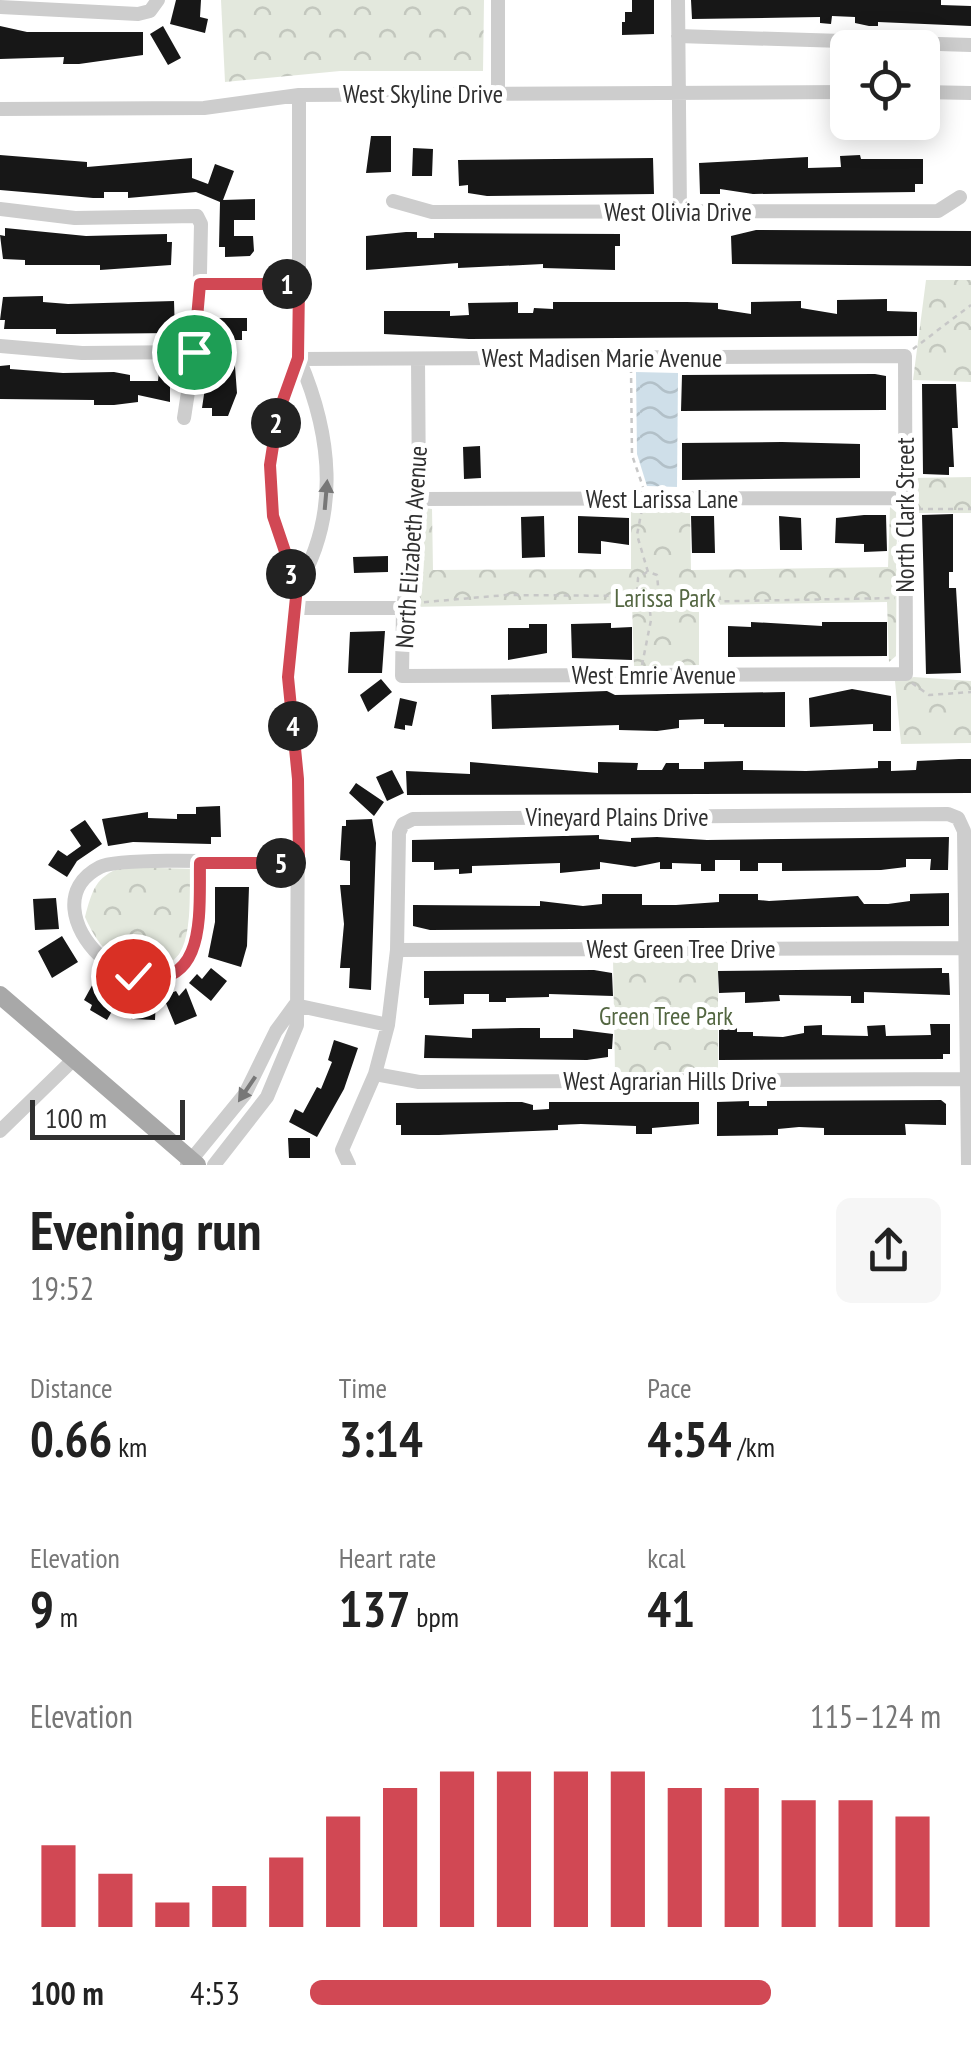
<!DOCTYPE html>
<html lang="en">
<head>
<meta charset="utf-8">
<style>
  :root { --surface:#fff; --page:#f6f6f6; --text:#222; --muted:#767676; --accent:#d14854 }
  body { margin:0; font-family:"PT Sans Narrow",sans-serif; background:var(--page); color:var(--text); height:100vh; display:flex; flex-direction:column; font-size:38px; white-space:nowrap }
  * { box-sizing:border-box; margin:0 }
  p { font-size:32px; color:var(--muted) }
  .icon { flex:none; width:55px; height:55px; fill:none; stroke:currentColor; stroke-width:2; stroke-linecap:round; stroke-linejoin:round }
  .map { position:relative; height:1165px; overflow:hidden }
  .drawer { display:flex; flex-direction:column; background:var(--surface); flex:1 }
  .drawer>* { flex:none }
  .controls { position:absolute; left:830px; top:30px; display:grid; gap:20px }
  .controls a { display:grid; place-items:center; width:110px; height:110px; border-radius:15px; background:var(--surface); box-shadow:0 5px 25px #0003; font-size:50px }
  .scale { position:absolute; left:30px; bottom:25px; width:155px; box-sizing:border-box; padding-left:10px; border:5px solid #303030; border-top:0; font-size:28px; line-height:35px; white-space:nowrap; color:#303030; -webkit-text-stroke:8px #fff; paint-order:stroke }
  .pin { position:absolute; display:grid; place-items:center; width:85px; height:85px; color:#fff; margin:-42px; border:5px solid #fff; border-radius:50%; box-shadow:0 2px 10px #0007 }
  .km { position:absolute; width:50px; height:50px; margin:-25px; border-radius:50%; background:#222; color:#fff; font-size:28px; line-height:50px; text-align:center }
  .round { display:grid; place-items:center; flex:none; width:105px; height:105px; border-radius:15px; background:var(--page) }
  .head { display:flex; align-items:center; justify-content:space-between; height:170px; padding:0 30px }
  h1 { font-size:55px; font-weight:700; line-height:75px }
  .stats { display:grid; grid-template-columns:repeat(3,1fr); gap:15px; height:170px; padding:10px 30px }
  .stats div { display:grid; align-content:center }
  .stats b { font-size:50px; font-weight:700 }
  .stats small { font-size:28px; font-weight:400 }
  .stats p { font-size:28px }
  .chart { height:280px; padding:20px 30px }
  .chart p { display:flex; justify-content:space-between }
  .chart svg { width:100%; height:180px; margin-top:10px; stroke:var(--accent); stroke-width:6 }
  ul { padding:0 30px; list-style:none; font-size:32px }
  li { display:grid; grid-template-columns:160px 120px 1fr; align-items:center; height:75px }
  li i { height:25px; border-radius:12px; background:var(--accent) }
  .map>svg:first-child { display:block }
  .park { fill:url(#park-crowns) }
  .water { fill:url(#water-waves) }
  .building { fill:#171717 }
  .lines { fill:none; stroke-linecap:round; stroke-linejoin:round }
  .path { stroke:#c7c7c7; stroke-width:2.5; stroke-dasharray:5 5; stroke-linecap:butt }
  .minor { stroke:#cdcdcd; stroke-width:14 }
  .major { stroke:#a8a8a8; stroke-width:18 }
  .oneway { fill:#777 }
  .route-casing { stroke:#fff; stroke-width:20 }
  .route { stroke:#d14854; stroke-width:12 }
  .labels { text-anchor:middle; stroke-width:10; stroke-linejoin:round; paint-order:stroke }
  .street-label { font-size:25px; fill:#303030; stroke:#fff }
  .park-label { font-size:25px; fill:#546742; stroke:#fff }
</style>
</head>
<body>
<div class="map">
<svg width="971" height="1165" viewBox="0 0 971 1165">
  <defs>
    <pattern id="park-crowns" width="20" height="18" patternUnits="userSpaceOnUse" patternTransform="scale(2.5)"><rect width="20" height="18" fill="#e3e8dd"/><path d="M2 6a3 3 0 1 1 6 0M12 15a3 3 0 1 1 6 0" fill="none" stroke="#c3c7be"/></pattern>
    <pattern id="water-waves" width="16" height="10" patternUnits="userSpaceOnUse" patternTransform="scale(2.5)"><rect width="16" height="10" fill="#cfdfe9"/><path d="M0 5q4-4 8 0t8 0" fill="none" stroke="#b2c0c8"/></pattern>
  </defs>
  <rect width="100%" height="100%" fill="#fff"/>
  <path class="park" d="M 221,0 L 484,0 L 483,71 L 340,71 L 225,82 Z
    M 926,280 L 971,280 L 971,382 L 913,380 Z
    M 971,477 L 971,513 L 912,513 L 912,478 Z
    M 890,507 L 897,513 L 896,656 L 889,662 L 887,602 L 699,605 L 699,665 L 642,666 L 634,666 L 632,603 L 410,607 L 424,508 L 432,509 L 433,570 L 631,569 L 631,508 L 690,508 L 691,570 L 888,567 Z
    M 914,677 L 971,681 L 971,743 L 901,744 L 895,681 Z
    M 122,867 L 197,869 L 192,941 L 165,969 C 125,974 101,954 85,917 C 92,891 95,877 122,867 Z
    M 613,959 L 718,959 L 718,1072 L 615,1072 Z"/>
  <path class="water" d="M 636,372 L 678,373 L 677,487 L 647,486 L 637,454 Z"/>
  <path class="building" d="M 176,0 L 201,0 L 200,17 L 208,19 L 205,33 L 170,24 Z
    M 632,0 L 654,0 L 654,34 L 622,35 L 622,22 L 625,22 L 625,12 L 632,12 Z
    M 691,0 L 941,0 L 941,5 L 971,6 L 971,26 L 878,22 L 878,26 L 869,26 L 855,23 L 855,17 L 832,16 L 831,24 L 820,23 L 820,17 L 692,19 Z
    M 0,26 L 27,32 L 143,32 L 143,55 L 79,64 L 63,64 L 64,57 L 0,59 Z
    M 163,26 L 181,58 L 168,65 L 150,34 Z
    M 371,136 L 391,136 L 391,172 L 366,173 Z
    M 413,148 L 433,149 L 432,176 L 412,176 Z
    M 0,155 L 87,162 L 87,167 L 192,158 L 192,178 L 208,184 L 215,164 L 234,171 L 223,200 L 255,199 L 255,220 L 234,220 L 234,236 L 253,236 L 254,251 L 250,256 L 225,257 L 225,247 L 219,247 L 220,202 L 196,192 L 128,198 L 128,192 L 104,192 L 104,198 L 93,198 L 0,190 Z
    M 860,155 L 861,159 L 923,159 L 923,184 L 915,184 L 915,192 L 753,194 L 720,189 L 720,194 L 700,194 L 699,163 L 808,157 L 808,168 L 841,167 L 840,156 Z
    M 653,158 L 654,194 L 487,196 L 468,193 L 468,185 L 459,186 L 458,160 Z
    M 5,228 L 86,236 L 167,234 L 167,242 L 172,242 L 171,265 L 100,270 L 100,265 L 25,265 L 25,260 L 3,259 L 0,235 L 5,236 Z
    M 756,230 L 971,231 L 971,266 L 732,264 L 731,236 Z
    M 406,232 L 417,232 L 417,238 L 434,238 L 434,233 L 620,234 L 620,246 L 615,246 L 615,270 L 543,268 L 543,264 L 458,268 L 458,263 L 366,270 L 366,236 Z
    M 43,296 L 43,302 L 68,304 L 174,301 L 175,333 L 74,334 L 56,334 L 56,329 L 4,329 L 5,320 L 0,320 L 3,297 Z
    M 887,299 L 887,311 L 917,312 L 917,336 L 469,339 L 384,334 L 384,311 L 450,311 L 450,316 L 469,315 L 468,303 L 518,302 L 518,313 L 533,313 L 534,308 L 553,309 L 553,302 L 687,302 L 718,303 L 718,309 L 751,314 L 751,302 L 801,301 L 801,308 L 837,314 L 837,300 Z
    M 219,318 L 247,318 L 247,331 L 242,331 L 242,340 L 233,340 L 237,393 L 228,416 L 212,416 L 212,408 L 202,408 L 206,381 L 214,381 L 213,346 L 219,346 Z
    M 10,365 L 10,369 L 63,373 L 114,372 L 130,375 L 130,381 L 158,381 L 159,371 L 170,371 L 170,402 L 138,395 L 138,402 L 114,405 L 94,405 L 94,400 L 0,399 L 0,366 Z
    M 875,374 L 886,376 L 886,410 L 681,411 L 682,375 Z
    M 922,384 L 956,384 L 958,428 L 952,428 L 954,467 L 949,467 L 949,475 L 923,474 Z
    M 782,442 L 860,444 L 860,478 L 682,480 L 682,443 Z
    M 480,446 L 481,478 L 464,479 L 463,447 Z
    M 953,514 L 953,572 L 949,572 L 949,588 L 956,588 L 961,673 L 926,674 L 922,515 Z
    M 864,515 L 886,515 L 887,551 L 864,552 L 864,544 L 835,543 L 836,518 Z
    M 544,516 L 545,557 L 522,558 L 521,517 Z
    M 578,516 L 629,518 L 629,545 L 601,541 L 601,554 L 578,553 Z
    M 691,516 L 714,516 L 715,553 L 692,553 Z
    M 779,516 L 801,518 L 802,550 L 780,550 Z
    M 388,556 L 388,572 L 354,573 L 353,557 Z
    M 751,622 L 822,626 L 822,622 L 887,622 L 887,656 L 728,657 L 728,626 L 751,627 Z
    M 611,623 L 611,628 L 632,627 L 632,660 L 572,658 L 571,624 Z
    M 529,624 L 547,624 L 547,653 L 508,660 L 508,628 L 529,628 Z
    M 385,631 L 382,673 L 348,673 L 350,632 Z
    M 381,679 L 392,692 L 368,712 L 360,695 Z
    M 852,689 L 891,696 L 891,731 L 873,731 L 873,724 L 810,727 L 809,698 Z
    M 607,691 L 615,695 L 785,692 L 785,727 L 724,727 L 724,724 L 704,724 L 704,719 L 679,720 L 679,728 L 657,731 L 619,730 L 619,725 L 492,729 L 491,695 Z
    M 400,698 L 417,702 L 412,726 L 405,725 L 405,730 L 394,728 Z
    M 959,759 L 971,759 L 971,793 L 407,795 L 406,771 L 470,774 L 470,762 L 598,773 L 598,762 L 638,763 L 637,770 L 662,770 L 666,763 L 679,763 L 679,769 L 704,769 L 704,762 L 743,761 L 743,770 L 806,771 L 878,768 L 878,761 L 891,761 L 891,771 L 916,770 L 917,761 Z
    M 392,770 L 404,793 L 387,801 L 376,777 Z
    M 356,783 L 384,802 L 374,816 L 349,793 Z
    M 220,806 L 221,837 L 211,837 L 211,844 L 133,842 L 108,846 L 102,819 L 148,812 L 148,818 L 177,819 L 177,814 L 196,814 L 196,807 Z
    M 372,819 L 376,843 L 371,990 L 349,988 L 350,968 L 340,968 L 344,924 L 340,885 L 350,885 L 350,861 L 340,860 L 342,826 L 346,826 L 346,820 Z
    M 85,820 L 102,844 L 77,861 L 67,877 L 48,865 L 58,850 L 67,856 L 81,846 L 70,830 Z
    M 599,835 L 599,839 L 631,842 L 631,838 L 657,837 L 707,840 L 949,837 L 948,870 L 930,870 L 931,859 L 906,859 L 906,867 L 881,870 L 782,871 L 782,863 L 758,863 L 758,871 L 740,871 L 740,860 L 715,860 L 715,871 L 701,871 L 701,864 L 672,863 L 672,869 L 660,869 L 660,862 L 635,867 L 600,862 L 600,869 L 560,873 L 560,863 L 472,866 L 472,873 L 459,874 L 459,869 L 434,870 L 434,862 L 412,862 L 412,840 Z
    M 215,887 L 249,887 L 247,946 L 241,967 L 208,957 L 215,922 Z
    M 949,893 L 949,926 L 430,930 L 413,926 L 413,905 L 540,906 L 540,901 L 583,906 L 602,904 L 602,894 L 642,894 L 642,905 L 676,905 L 719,902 L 719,894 L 758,894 L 758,900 L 769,901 L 858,896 L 864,904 L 888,904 L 910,901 L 910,894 Z
    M 56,898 L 59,929 L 35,930 L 33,899 Z
    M 62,936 L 78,962 L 52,978 L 38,951 Z
    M 211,968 L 227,981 L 211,1001 L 189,983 L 197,974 L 202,979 Z
    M 942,968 L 942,973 L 949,973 L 950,995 L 864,992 L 864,1003 L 851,1003 L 851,996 L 779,995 L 780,1001 L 745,1003 L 745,992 L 719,993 L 718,971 Z
    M 594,970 L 612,973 L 613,996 L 549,994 L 549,997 L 506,998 L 506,1002 L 489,1002 L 489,994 L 464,994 L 464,1004 L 429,1005 L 429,998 L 424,998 L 424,971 Z
    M 95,980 L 123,992 L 107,1020 L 90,1010 L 92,1005 L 84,1000 Z
    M 186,988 L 197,1016 L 175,1025 L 163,996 L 176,991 L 179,996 Z
    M 132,996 L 156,997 L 155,1020 L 131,1019 Z
    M 930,1024 L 950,1024 L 950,1054 L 943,1054 L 943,1059 L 719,1060 L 719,1025 L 737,1025 L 737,1032 L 753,1032 L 753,1036 L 783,1037 L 804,1033 L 804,1026 L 822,1025 L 822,1035 L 868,1036 L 867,1026 L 885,1025 L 886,1036 L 931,1035 Z
    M 522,1028 L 540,1028 L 540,1038 L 573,1038 L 573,1029 L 613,1034 L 612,1049 L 608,1049 L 608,1057 L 587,1060 L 424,1058 L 425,1035 L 472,1038 L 472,1029 Z
    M 334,1040 L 358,1048 L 344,1089 L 317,1137 L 289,1122 L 295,1109 L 303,1113 L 317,1087 L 321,1089 L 332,1062 L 328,1060 Z
    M 941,1100 L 946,1104 L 946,1125 L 905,1124 L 906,1135 L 824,1135 L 824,1128 L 799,1127 L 778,1129 L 778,1135 L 717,1136 L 717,1102 L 749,1101 L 749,1106 L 767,1106 L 767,1101 Z
    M 522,1102 L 533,1105 L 533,1110 L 549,1109 L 549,1102 L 699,1102 L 699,1124 L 652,1128 L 652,1134 L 636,1134 L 636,1126 L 581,1124 L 558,1125 L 558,1130 L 439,1135 L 401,1135 L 401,1125 L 396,1125 L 396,1103 Z
    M 288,1138 L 310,1138 L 310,1158 L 289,1158 Z"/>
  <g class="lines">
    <path class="path" d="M 913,349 L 971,305
      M 631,368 L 632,455 L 643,487
      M 642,509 L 637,535 L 648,572 L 657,575 L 659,596
      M 918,509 L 971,509
      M 647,572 L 638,578 L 637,596 L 647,603
      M 414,603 L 506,595 L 637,596
      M 642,665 L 651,620 L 649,604 L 656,598 L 687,602 L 895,598
      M 912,683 L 929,695 L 971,692"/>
    <path class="minor" d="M 498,0 L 498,94
      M 678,0 L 680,212
      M 0,7 L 138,14 L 150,11 L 158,0
      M 678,36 L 971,45
      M 922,92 L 971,93
      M 0,109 L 204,108 L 299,95 L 848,92
      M 393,201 L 432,212 L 938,211 L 960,197
      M 0,209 L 75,218 L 197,216 L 201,224 L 199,321 L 184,418
      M 200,285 L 299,284
      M 0,346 L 82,353 L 194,352
      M 299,359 L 905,356 L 906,674 L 402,676 L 403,608 L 419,499 L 418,359
      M 419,499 L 905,498
      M 297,587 C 341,514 331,433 299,359
      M 295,608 L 403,608
      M 200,863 C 199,891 206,930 192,954 C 148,1033 20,908 100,867 C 122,856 265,863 299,863
      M 397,950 L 965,948
      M 295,1005 L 388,1025
      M 375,1074 L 419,1082 L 966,1079
      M 0,1131 L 74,1059
      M 187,1165 L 245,1094 L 276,1031 L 295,1005
      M 214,1165 L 267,1097 L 297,1025 L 298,779 L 288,677 L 297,587 L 273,516 L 270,465 L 278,414 L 299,359 L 299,95
      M 349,1165 L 342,1150 L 375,1074 L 388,1025 L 397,950 L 399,833 L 403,824 L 413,819 L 948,814 L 958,818 L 964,831 L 968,1165"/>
    <path class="major" d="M 0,995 L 197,1165"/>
  </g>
  <defs><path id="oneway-solid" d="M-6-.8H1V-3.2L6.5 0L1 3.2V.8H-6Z" transform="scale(2.5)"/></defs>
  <g class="oneway">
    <use href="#oneway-solid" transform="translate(326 495) rotate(-85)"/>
    <use href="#oneway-solid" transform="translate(247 1089) rotate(124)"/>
  </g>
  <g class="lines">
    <g class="route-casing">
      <path id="route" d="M 133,976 C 208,993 199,912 200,863 L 299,863 L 298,779 L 288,677 L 297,587 L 273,516 L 270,465 L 278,414 L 298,358 L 299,284 L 200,284 L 194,352"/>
    </g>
    <use href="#route" class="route"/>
  </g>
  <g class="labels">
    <g class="street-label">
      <text x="423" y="103">West Skyline Drive</text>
      <text x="678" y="221">West Olivia Drive</text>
      <text x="602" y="367">West Madisen Marie Avenue</text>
      <text x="662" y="508">West Larissa Lane</text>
      <text transform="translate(905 515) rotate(-90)" y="9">North Clark Street</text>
      <text transform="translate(411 547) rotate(-86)" y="9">North Elizabeth Avenue</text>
      <text x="654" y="684">West Emrie Avenue</text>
      <text x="617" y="826">Vineyard Plains Drive</text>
      <text x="681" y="958">West Green Tree Drive</text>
      <text x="670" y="1090">West Agrarian Hills Drive</text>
    </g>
    <g class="park-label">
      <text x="665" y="607">Larissa Park</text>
      <text x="666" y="1025">Green Tree Park</text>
    </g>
  </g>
</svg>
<div class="controls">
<a><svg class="icon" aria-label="locate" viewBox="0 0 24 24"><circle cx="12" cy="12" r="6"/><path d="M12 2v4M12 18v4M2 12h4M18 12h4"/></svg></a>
</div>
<div class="scale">100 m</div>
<div class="pin" style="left:194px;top:352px;background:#1e9e55"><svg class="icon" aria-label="arrive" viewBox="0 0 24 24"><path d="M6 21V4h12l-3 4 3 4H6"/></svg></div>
<div class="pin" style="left:133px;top:976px;background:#d93025"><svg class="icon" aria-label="check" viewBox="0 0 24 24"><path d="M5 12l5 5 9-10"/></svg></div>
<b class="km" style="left:287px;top:284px">1</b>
<b class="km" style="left:276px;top:423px">2</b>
<b class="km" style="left:291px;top:574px">3</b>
<b class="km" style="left:293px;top:726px">4</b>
<b class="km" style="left:281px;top:863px">5</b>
</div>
<section class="drawer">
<div class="head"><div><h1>Evening run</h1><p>19:52</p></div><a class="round"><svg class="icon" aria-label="share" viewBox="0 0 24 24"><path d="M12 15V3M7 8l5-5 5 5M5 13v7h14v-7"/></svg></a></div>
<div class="stats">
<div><p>Distance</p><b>0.66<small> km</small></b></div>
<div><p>Time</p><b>3:14</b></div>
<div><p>Pace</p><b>4:54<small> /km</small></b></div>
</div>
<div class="stats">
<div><p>Elevation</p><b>9<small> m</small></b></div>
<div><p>Heart rate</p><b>137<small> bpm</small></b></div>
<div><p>kcal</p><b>41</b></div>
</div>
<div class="chart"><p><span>Elevation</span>115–124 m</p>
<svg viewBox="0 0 160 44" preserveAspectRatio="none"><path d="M5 44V24M15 44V31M25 44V38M35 44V34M45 44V27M55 44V17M65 44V10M75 44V6M85 44V6M95 44V6M105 44V6M115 44V10M125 44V10M135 44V13M145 44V13M155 44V17"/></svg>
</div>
<ul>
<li><b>100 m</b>4:53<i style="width:73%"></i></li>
</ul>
</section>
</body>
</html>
